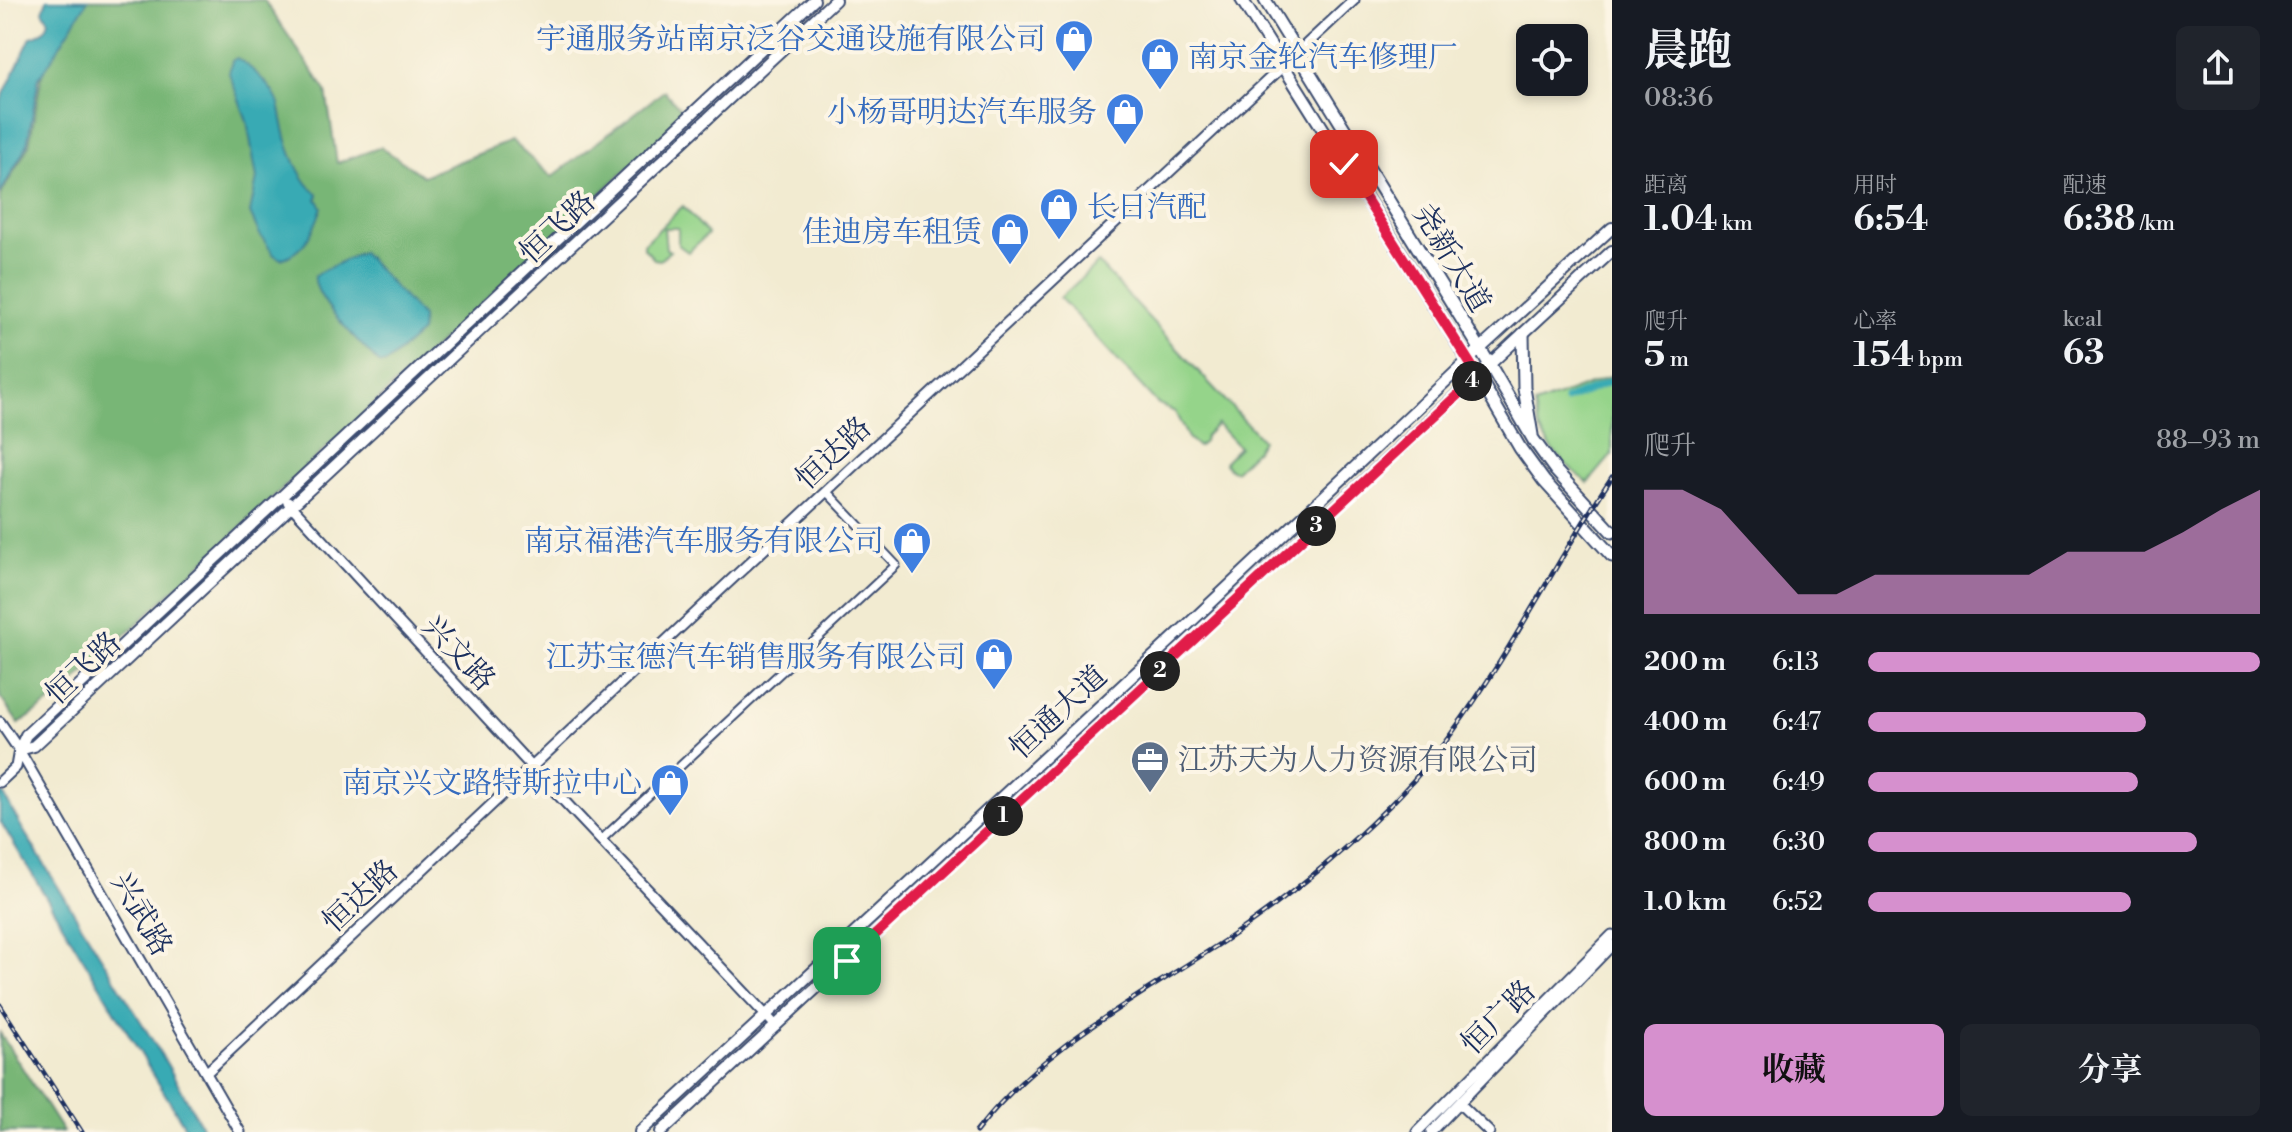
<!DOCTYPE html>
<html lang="zh">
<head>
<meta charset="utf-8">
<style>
  :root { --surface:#171b24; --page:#20242c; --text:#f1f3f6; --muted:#9ea1a6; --accent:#d690ce }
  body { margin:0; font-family:"Libre Bodoni","Noto Serif SC",serif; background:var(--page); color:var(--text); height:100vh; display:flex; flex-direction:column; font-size:30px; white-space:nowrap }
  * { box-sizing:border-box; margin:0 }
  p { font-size:26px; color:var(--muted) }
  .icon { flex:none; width:44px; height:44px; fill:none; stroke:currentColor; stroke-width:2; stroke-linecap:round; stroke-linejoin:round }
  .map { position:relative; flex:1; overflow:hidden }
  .sheet { display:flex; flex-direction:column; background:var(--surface); width:680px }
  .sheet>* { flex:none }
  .tools { position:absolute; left:1516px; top:24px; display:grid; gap:16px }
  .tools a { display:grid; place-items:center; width:72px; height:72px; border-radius:12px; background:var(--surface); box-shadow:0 4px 12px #0003; font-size:40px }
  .pin { position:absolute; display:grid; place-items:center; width:68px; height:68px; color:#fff; margin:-34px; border-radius:16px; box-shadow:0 4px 12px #0006 }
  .km { position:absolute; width:40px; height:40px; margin:-20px; border-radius:50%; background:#222; color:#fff; font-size:22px; line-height:40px; text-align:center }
  .round { display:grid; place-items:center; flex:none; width:84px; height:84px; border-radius:12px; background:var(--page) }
  .overview { display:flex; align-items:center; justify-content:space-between; height:136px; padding:0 32px }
  h1 { font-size:44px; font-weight:700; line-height:60px }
  .metrics { display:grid; grid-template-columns:repeat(3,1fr); gap:12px; height:136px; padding:8px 32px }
  .metrics div { display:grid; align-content:center }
  .metrics b { font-size:34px; font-weight:700 }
  .metrics small { font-size:22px; font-weight:400 }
  .metrics p { font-size:22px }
  .chart { height:224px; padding:16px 32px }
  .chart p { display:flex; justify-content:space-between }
  .chart svg { width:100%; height:144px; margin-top:8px; fill:var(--accent); opacity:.7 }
  .primary-button { display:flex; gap:16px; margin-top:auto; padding:16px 32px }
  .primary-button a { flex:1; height:92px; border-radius:12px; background:var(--accent); color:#111; font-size:32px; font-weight:700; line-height:92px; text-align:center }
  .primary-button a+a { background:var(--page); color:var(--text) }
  ul { padding:0 32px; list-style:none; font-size:26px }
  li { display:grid; grid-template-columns:128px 96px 1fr; align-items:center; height:60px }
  li i { height:20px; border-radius:10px; background:var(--accent) }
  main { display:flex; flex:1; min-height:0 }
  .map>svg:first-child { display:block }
  .green { fill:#95d48a; stroke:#588274; stroke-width:2 }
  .forest { fill:#78b676; stroke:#4a726a; stroke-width:2 }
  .water { fill:#39aab4; stroke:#2a6c89; stroke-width:2 }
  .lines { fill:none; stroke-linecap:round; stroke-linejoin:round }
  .canal { stroke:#39aab4; stroke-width:7 }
  .minor-casing { stroke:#3b4b6f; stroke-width:11 }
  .tertiary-casing { stroke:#3b4b6f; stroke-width:13 }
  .secondary-casing { stroke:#3b4b6f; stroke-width:14 }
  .primary-casing { stroke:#3b4b6f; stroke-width:15 }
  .minor { stroke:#fff; stroke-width:7 }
  .tertiary { stroke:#fff; stroke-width:9 }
  .secondary { stroke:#fff; stroke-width:10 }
  .primary { stroke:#fff; stroke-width:11 }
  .rail-casing { stroke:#1b2f5e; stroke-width:5 }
  .rail { stroke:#fcf5e5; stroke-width:2; stroke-dasharray:6; stroke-linecap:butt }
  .route-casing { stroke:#fff; stroke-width:16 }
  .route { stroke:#e11d48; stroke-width:10 }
  .labels { text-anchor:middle; stroke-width:8; stroke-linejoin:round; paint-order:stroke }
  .shop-label { font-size:30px; fill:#366cbe; stroke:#fcf5e5; text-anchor:end }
  .street-label { font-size:30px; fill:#1b2f5e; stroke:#fcf5e5 }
  .service-label { font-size:30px; fill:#4e5e75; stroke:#fcf5e5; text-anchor:start }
</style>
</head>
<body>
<main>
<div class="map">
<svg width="1612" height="1132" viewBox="0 0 1612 1132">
  <rect width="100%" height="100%" fill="#fcf5e5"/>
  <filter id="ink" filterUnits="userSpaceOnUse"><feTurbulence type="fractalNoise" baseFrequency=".0125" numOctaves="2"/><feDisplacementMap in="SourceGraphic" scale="16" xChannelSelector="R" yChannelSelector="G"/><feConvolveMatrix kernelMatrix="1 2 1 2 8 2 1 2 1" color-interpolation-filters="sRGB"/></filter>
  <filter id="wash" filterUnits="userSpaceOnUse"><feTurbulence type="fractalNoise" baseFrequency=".006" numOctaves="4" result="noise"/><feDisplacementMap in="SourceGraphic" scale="32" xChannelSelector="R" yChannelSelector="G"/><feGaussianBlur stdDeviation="1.8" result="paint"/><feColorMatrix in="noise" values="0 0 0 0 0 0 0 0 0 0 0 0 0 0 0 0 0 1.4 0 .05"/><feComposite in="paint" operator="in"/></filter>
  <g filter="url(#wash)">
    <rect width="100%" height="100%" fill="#f2ebd1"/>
    <path class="green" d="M 683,206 L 708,234 L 688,252 L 678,245 L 678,228 L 664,228 L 666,249 L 670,251 L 660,260 L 654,259 L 644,248 L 644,244 Z
      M 1098,263 L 1262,440 L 1256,450 L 1235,471 L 1231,470 L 1225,464 L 1226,460 L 1239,447 L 1217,424 L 1205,436 L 1204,442 L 1198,447 L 1188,438 L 1175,412 L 1157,403 L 1060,298 Z
      M 1612,376 L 1612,455 L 1588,483 C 1571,469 1550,452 1541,431 C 1537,423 1536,413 1535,405 Z"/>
    <path class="forest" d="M 81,0 L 264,0 L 326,91 L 337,163 L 381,147 L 423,176 L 511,141 L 552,177 L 664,91 L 686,114 L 57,698 L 19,724 L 0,697 L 0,196 L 29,145 L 43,68 Z
      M 0,1033 L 63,1132 L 0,1132 Z"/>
    <path class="water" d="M 47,0 L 88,0 L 48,65 L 39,77 L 27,145 L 0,194 L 0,102 L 31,37 C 41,34 46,31 49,21 L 43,11 Z
      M 237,58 C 253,69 272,86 279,104 C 281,112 282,121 284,129 C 288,149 301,183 318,194 L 317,199 L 322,207 C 314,230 306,251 281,259 L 274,255 L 259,233 L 250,213 L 257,178 L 247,121 L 229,73 L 232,61 Z
      M 362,252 L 422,317 L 421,332 L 385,364 L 379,363 L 375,359 C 360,342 312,298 315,276 L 320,272 Z
      M 0,788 L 22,828 L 167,1064 L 205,1132 L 188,1132 L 0,821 Z"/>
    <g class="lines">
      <path class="canal" d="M 1566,400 L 1612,381"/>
    </g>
  </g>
  <g filter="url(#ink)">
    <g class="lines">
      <g class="minor-casing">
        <path id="minor" d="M 601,840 L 896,565 L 827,492"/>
      </g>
      <g class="tertiary-casing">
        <path id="tertiary" d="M 288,502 L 532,767 L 776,1026
          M 0,722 L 19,750 L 240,1132
          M 0,782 L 16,767 L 19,750
          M 206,1073 L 701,608 L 1354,0
          M 1459,1103 L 1489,1132
          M 1417,1132 L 1612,935
          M 1431,1132 L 1612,945"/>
      </g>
      <g class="secondary-casing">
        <path id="secondary" d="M 19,750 L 34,746 L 835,0
          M 19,750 L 26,735 L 814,0
          M 640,1132 L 1195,618 L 1480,349 L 1612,228
          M 661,1132 L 1612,251"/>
      </g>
      <g class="primary-casing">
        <path id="primary" d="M 1242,0 L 1478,376 L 1520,448 L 1544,481 L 1612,556
          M 1265,0 L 1490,365 L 1533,439 L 1556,471 L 1612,532
          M 1523,334 L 1524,388 L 1532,435"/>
      </g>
      <use href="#minor" class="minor"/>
      <use href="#tertiary" class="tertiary"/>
      <use href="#secondary" class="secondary"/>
      <use href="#primary" class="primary"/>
      <g class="rail-casing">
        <path id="rail" d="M 0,1005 L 82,1132
          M 976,1132 C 1041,1047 1136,999 1224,941 C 1259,918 1293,892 1325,865 C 1371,826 1416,783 1451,734 C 1511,653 1556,561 1612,477"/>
      </g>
      <use href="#rail" class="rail"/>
    </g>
  </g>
  <g class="lines" filter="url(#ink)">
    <g class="route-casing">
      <path id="route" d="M 847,961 L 1478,376 L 1344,164"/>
    </g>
    <use href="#route" class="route"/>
  </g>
  <defs>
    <g id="shop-pin" transform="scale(2)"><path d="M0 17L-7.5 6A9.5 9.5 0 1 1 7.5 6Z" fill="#3f7fe0" stroke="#fcf5e5"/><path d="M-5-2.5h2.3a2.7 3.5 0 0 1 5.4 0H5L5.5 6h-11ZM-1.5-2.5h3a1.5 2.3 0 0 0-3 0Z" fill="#fff"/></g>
    <g id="office-pin" transform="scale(2)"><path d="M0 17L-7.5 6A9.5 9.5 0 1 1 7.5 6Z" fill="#5c6f8a" stroke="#fcf5e5"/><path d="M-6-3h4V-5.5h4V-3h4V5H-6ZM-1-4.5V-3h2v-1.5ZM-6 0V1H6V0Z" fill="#fff"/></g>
  </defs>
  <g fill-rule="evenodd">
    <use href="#shop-pin" x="1074" y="39"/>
    <use href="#shop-pin" x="1160" y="57"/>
    <use href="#shop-pin" x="1125" y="112"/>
    <use href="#shop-pin" x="1059" y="207"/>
    <use href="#shop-pin" x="1010" y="232"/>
    <use href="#shop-pin" x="912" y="541"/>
    <use href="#shop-pin" x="994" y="657"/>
    <use href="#office-pin" x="1150" y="760"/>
    <use href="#shop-pin" x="670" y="783"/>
  </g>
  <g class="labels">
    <g class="shop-label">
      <text x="1046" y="49">宇通服务站南京泛谷交通设施有限公司</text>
      <text x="1188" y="67" text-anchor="start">南京金轮汽车修理厂</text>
      <text x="1097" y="122">小杨哥明达汽车服务</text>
      <text x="1087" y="217" text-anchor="start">长日汽配</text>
      <text x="982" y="242">佳迪房车租赁</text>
      <text x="884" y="551">南京福港汽车服务有限公司</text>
      <text x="966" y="667">江苏宝德汽车销售服务有限公司</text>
      <text x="642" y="793">南京兴文路特斯拉中心</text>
    </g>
    <g class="street-label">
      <text transform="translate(557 227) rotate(-43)" y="10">恒飞路</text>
      <text transform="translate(1452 258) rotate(59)" y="10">尧新大道</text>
      <text transform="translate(833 453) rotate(-43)" y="10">恒达路</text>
      <text transform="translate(459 653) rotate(47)" y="10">兴文路</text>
      <text transform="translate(83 668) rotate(-43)" y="10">恒飞路</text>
      <text transform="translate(1058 712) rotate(-43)" y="10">恒通大道</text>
      <text transform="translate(360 896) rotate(-43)" y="10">恒达路</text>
      <text transform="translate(142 914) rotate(60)" y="10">兴武路</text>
      <text transform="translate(1498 1017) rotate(-45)" y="10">恒广路</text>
    </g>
    <g class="service-label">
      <text x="1178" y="770">江苏天为人力资源有限公司</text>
    </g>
  </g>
</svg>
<div class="tools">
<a><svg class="icon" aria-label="locate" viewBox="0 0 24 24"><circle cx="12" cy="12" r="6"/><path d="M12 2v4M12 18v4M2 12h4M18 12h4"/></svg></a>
</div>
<div class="pin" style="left:847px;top:961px;background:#1e9e55"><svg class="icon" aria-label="arrive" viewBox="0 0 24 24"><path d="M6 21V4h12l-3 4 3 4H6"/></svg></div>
<div class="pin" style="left:1344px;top:164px;background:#d93025"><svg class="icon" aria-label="check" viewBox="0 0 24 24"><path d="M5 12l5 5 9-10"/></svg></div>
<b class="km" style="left:1003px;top:816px">1</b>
<b class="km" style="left:1160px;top:671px">2</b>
<b class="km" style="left:1316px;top:526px">3</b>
<b class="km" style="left:1472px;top:381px">4</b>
</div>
<section class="sheet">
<div class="overview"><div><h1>晨跑</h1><p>08:36</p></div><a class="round"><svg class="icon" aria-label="share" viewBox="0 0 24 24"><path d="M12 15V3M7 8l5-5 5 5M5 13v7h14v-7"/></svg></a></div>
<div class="metrics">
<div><p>距离</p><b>1.04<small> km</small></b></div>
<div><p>用时</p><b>6:54</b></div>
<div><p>配速</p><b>6:38<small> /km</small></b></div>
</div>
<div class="metrics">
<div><p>爬升</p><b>5<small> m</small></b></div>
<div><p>心率</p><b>154<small> bpm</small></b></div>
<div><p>kcal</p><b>63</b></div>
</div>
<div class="chart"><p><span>爬升</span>88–93 m</p>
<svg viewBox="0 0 160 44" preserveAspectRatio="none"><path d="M0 44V6L10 6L20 12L30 25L40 38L50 38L60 32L70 32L80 32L90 32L100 32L110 25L120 25L130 25L140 19L150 12L160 6V44z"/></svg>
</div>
<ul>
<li><b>200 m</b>6:13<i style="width:100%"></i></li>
<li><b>400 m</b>6:47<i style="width:71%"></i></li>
<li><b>600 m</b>6:49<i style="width:69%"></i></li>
<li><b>800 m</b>6:30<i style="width:84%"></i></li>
<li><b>1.0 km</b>6:52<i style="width:67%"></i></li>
</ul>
<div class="primary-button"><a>收藏</a><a>分享</a></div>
</section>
</main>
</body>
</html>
